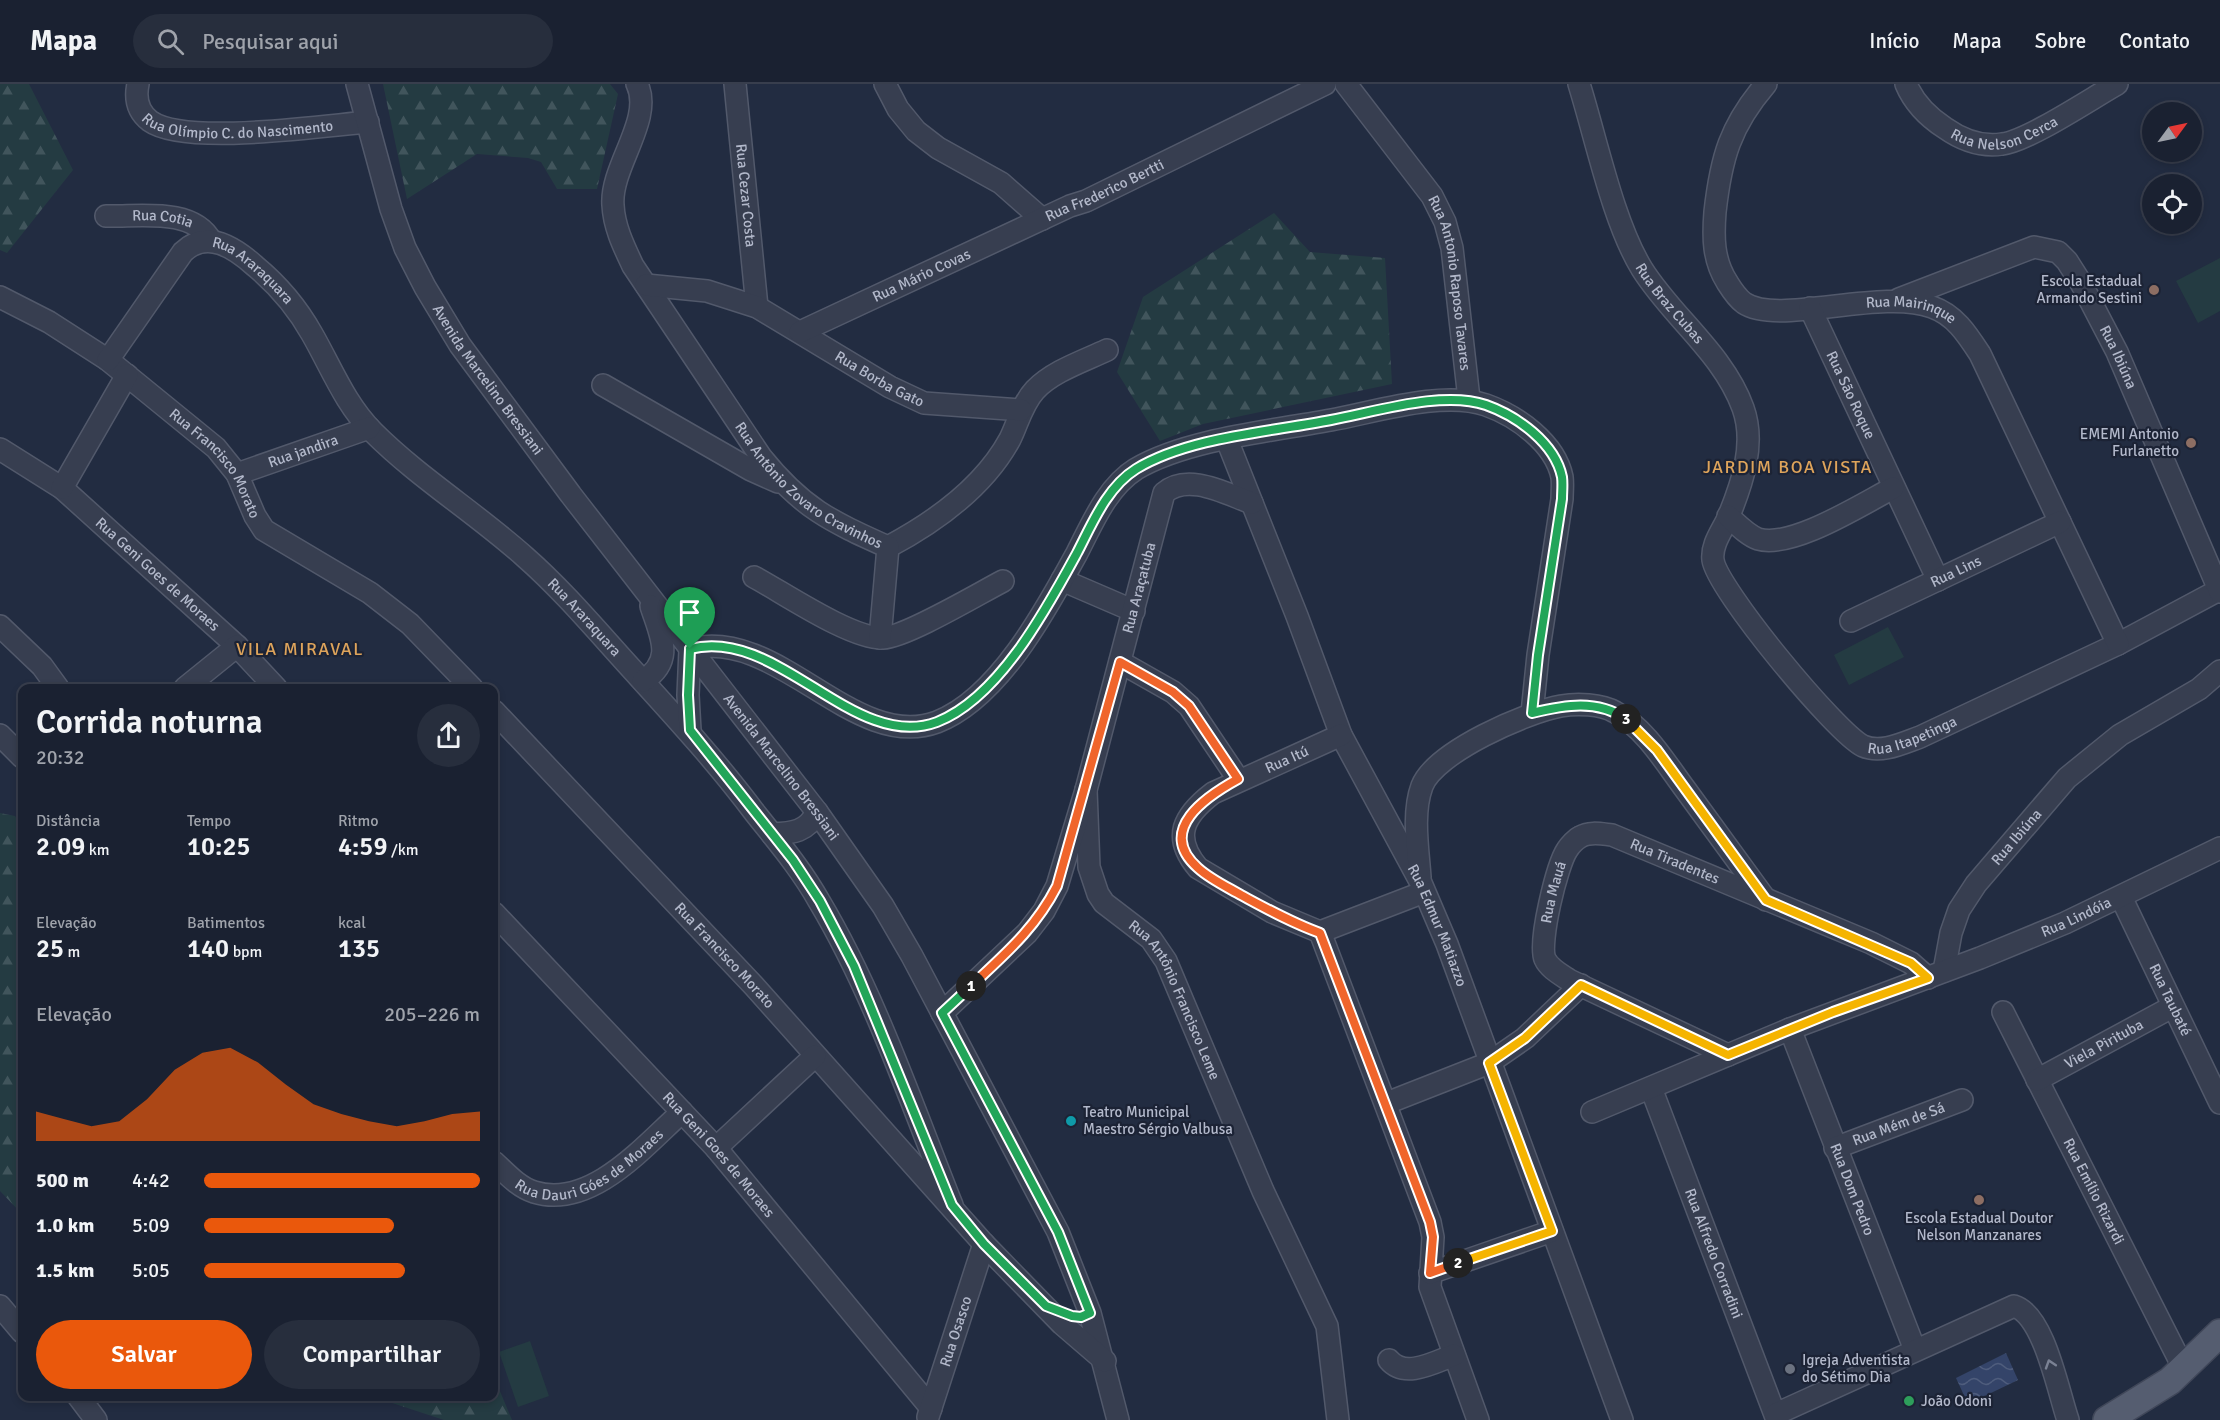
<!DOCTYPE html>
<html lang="pt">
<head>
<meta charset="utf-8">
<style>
  :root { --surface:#1a2131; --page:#272e3d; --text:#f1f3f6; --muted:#9fa3ab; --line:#383e4d; --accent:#ea580c }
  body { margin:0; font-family:Signika,sans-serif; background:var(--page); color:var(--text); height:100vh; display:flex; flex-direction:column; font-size:22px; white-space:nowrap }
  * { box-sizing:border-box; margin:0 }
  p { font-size:20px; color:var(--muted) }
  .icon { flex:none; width:33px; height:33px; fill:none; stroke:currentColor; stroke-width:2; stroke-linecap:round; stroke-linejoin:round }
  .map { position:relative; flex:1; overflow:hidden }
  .drawer { position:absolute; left:18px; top:600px; width:480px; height:717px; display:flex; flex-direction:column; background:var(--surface); border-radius:12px; box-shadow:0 3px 9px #0003,0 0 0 2px var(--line) }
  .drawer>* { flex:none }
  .needle { width:39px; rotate:57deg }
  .fabs { position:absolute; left:2142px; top:18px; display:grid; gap:12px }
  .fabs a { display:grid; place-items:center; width:60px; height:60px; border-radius:50%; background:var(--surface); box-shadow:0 3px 9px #0003,0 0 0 2px var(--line); font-size:30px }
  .pin { position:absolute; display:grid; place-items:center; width:51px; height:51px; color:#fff; margin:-62px -26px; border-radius:50% 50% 50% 0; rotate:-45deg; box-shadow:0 0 6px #0007 }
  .pin .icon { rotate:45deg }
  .km { position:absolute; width:30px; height:30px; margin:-15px; border-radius:50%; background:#222; color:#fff; font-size:16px; line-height:30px; text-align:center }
  .round { display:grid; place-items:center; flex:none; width:63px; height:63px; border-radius:32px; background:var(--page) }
  .headline { display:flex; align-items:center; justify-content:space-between; height:102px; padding:0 18px }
  h1 { font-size:33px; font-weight:600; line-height:45px }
  .figures { display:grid; grid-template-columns:repeat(3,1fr); gap:9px; height:102px; padding:6px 18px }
  .figures div { display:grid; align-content:center }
  .figures b { font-size:26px; font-weight:600 }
  .figures small { font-size:16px; font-weight:400 }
  .figures p { font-size:16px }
  .chart { height:168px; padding:12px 18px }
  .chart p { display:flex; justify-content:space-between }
  .chart svg { width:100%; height:108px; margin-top:6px; fill:var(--accent); opacity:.7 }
  .cta { display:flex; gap:12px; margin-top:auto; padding:12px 18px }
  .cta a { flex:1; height:69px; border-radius:36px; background:var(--accent); color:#fff; font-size:24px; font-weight:600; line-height:69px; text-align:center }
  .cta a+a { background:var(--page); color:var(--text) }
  ul { padding:0 18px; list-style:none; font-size:20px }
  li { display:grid; grid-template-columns:96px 72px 1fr; align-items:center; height:45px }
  li i { height:15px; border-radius:8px; background:var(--accent) }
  header { display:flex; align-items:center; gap:36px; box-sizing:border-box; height:84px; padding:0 30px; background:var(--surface); border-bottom:2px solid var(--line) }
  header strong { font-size:28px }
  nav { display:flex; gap:33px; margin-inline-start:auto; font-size:21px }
  .search { width:420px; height:54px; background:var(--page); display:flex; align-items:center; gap:15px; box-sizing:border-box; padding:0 21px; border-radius:33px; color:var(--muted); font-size:22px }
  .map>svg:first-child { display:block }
  .green { fill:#243b42 }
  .forest { fill:url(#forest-firs) }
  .water { fill:url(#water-waves) }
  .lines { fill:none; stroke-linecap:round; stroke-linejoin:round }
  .minor-casing { stroke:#52596b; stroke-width:24 }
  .major-casing { stroke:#404759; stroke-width:30 }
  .minor { stroke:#373e50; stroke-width:21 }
  .major { stroke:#555d70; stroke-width:27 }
  .oneway { stroke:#7b8294 }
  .split-1-casing { stroke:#fff; stroke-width:12 }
  .split-2-casing { stroke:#fff; stroke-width:12 }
  .split-3-casing { stroke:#fff; stroke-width:12 }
  .split-4-casing { stroke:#fff; stroke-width:12 }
  .split-1 { stroke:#22a559; stroke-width:8 }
  .split-2 { stroke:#f0652b; stroke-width:8 }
  .split-3 { stroke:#f5b400; stroke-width:8 }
  .split-4 { stroke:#22a559; stroke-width:8 }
  .education-dot { fill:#8d6e63; stroke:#1c2335; stroke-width:2 }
  .culture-dot { fill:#0f9aa8; stroke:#1c2335; stroke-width:2 }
  .worship-dot { fill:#6b7280; stroke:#1c2335; stroke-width:2 }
  .leisure-dot { fill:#2e9e5b; stroke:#1c2335; stroke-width:2 }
  .labels { text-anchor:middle; stroke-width:4.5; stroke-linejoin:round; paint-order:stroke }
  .street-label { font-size:15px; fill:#b3b9cb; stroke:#1c2335 }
  .poi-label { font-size:15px; fill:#b3b9cb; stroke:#1c2335; text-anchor:start }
  .quarter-label { font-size:18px; letter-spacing:1.5px; fill:#dea45b; stroke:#1c2335 }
</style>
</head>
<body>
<header>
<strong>Mapa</strong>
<div class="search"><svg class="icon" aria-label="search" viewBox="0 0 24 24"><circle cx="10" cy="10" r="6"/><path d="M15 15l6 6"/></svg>Pesquisar aqui</div>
<nav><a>Início</a><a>Mapa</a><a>Sobre</a><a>Contato</a></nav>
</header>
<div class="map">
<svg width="2220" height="1336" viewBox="0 0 2220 1336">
  <defs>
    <pattern id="forest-firs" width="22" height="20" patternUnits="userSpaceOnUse" patternTransform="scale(1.5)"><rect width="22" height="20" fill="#243b42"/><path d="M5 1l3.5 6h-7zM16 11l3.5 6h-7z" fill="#41555c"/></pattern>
    <pattern id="water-waves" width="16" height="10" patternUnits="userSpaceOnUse" patternTransform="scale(1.5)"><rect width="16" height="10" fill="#344469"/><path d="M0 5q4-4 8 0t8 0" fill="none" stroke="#4f5d7d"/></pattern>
  </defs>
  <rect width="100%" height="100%" fill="#222c41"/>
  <path class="green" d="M 2220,174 L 2220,227 L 2198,239 L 2176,197 Z
    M 1888,543 L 1904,573 L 1849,601 L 1834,571 Z
    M 530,1257 L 549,1312 L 518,1323 L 499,1268 Z"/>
  <path class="forest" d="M 0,0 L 29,0 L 73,86 L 7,169 L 0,166 Z
    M 383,0 L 610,0 L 618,10 L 597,105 L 557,105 L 541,78 L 528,74 L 477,70 L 407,115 Z
    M 1274,129 L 1310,168 L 1385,174 L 1392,300 L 1203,340 L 1160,357 L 1117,288 L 1143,213 Z
    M 0,729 L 15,732 L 22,742 L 22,1130 L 0,1107 Z
    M 494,1293 L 512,1336 L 444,1336 L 374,1313 L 494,1312 Z"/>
  <path class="water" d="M 2006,1269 L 2018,1296 L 1968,1320 L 1956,1294 Z"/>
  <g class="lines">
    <g class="minor-casing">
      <g id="minor">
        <path id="s1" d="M 138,0 C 135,14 137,27 150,37 C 185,62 321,42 368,38"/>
        <path id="s2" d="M 357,0 L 391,125 L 405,164 L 425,203 L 460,261 L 571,411 L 817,728 L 883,822 L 912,872 L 1058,1148 L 1090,1229 L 1118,1336"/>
        <path id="s3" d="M 637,0 C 654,35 610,83 613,121 C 614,143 624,163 633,182 L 761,373 C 802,424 830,437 888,463 C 935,438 984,403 1010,355 C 1018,339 1022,320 1035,306 C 1053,287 1084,277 1107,266"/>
        <path id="s4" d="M 735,0 L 757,223"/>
        <path d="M 885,0 L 898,25 L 916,47 L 938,64 L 1001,99 L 1042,135"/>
        <path id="s5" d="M 1346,0 L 1432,112 L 1445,138 L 1452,164 L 1469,315"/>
        <path id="s6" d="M 1579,0 C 1596,54 1613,138 1642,185 C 1672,233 1723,269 1743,324 C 1756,360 1742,400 1728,434 C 1722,447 1711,461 1713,476 C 1717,505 1836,649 1863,662 C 1881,670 1903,659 1920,653 L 2118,560 L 2219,506"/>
        <path id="s7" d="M 1766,0 C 1730,42 1721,74 1715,128 C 1713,153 1713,176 1727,198 C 1732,206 1736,213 1744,219 C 1778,242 1881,204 1932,223 C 1955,231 1967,250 1980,270 L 2118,560"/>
        <path id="s8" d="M 1906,0 C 1914,19 1928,33 1945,44 C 1962,56 1982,63 2002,60 C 2028,57 2092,14 2117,0"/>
        <path id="s9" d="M 106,132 C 139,133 193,123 211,157"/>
        <path id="s10" d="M 646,201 L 707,207 L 757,223 L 890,303 L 924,319 L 1021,326"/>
        <path id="s11" d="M 0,213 L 49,238 L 108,276 L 216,364 L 237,390 L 255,432 L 264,446 L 370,509 L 410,540 L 472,604"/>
        <path id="s12" d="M 1899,215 L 2034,163 L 2058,168 L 2067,177 L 2081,199 L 2117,268 L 2220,508"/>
        <path id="s13" d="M 1810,224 L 1938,496"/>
        <path id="s14" d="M 800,248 L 1070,122 L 1086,117 L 1325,0"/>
        <path id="s15" d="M 108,276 L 183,168 C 207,145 235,164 255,182 C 278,201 298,225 312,250 C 331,283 345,320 373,348 C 419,394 476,429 525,473 C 566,509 602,553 639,593 C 680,638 719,681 755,729 C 778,758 801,785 819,817 C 874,909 912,1021 952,1121"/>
        <path d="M 603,301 L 751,386 L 778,398"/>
        <path id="s16" d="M 1227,356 L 1297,532 L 1341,651 L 1421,799 L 1447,860 L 1622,1336"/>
        <path id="s17" d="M 0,365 L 62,404 L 237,562 L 276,604"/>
        <path id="s18" d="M 237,390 L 369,344"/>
        <path d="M 62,404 L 127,291"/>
        <path d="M 1728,432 C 1737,440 1747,451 1758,455 C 1792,465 1862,420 1893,404"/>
        <path d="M 754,493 C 784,509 851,555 883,554 C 906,553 978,510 1003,497"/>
        <path d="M 1062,496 L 1134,527"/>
        <path id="s19" d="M 1851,537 L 2060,438"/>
        <path d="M 0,542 L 42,582 L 58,604"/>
        <path d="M 880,554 L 888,463"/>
        <path d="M 1120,578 L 1173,608 L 1189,622 L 1238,695"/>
        <path d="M 643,597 C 675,576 661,553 651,522"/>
        <path d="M 185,604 L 237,562"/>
        <path id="s20" d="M 494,627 L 754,902 L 984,1160 L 1062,1240 L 1105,1277"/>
        <path d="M 690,646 L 688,611 L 690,565 C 778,542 854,669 937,638 C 999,614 1047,524 1077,469 C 1092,440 1107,403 1136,385 C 1187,355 1272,347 1331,336 C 1375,328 1443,306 1486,321 C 1517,332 1555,359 1562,393 C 1563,400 1562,408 1562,415 L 1538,571 L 1532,629"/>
        <path d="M 0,651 L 22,673"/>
        <path id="s21" d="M 1086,706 L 1089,783 L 1098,810 L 1104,819 L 1151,855 L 1166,877 L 1263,1107 L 1327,1242 L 1338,1336"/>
        <path d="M 772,750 C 793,749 807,748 817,728"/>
        <path d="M 1420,793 C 1418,765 1412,729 1422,702 C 1435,668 1527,628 1561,622 C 1577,619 1601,620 1615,628 C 1645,644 1665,678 1685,705 C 1712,742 1739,779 1766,816"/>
        <path id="s22" d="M 2121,813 L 2220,1019"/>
        <path id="s23" d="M 494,829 L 716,1064 L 931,1324"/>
        <path d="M 1320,848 L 1430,1138 L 1433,1153 L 1430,1203 L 1478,1336"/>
        <path id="s24" d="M 1320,848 L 1272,828 L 1198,784 C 1172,753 1183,732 1213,709 L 1341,651"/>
        <path d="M 1320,848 L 1424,808"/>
        <path id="s25" d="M 1944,887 L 1951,849 L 1959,826 L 1976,800 L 2067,694 L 2120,651 L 2199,605 L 2220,587"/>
        <path id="s26" d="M 2003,928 L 2184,1285"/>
        <path id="s27" d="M 942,929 L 1027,849 L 1044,827 L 1057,802 L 1086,706 L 1164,409 C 1188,388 1226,410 1252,419"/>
        <path id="s28" d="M 1790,945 L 1915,1266"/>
        <path id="s29" d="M 1728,971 L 1569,896 C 1560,890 1549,884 1545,875 C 1538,859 1557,781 1567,766 C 1570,761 1576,755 1580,753 C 1590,747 1602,750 1612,751 L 1871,859 L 1911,879 L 1928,894"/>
        <path id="s30" d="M 2037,996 L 2172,923"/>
        <path id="s31" d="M 1651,1004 L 1777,1336"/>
        <path d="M 1387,1019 L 1489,979 L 1525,954 L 1581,901"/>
        <path id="s32" d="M 1592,1028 L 1790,945 L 1980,874 L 2065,839 L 2220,764"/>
        <path d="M 716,1064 L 815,972"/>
        <path id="s33" d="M 1835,1064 L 1962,1016"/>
        <path id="s34" d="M 494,1078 C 506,1089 518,1103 534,1108 C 591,1126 645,1061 682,1028"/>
        <path d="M 1430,1189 L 1552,1147"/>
        <path d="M 0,1222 L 22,1248"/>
        <path d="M 1389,1276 C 1405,1295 1435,1278 1454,1271"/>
        <path d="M 78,1312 L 96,1336"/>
        <path d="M 1776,1330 L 2014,1222 C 2044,1231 2058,1307 2068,1336"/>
        <path id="s35" d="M 928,1333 L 984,1160"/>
      </g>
    </g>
    <g class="major-casing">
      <path id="major" d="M 2107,1336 L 2170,1297 L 2220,1249"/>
    </g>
    <use href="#minor" class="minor"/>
    <use href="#major" class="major"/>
  </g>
  <defs><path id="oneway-chevron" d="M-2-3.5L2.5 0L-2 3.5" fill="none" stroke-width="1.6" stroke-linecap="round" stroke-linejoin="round" transform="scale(1.5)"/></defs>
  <use class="oneway" href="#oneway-chevron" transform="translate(2050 1280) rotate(-108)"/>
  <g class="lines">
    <g class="split-1-casing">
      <path id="split-1" d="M 690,565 L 688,611 L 690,646 L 793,776 L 820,817 L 854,882 L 952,1121 L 984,1160 L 1046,1222 L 1072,1232 L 1081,1233 L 1090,1229 L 1058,1148 L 942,929 L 971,902"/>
    </g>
    <g class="split-2-casing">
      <path id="split-2" d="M 971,902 C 1005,870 1035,845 1057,802 L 1120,578 L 1173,608 L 1189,622 L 1238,695 C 1207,712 1155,746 1198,784 C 1210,795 1227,803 1241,811 C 1267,825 1292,839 1320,849 L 1430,1138 L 1433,1153 L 1430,1189 L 1458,1179"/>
    </g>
    <g class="split-3-casing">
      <path id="split-3" d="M 1458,1179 L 1552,1147 L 1489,979 L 1525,954 L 1581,901 L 1728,971 L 1833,928 L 1928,894 L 1911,879 L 1766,816 L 1657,666 L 1626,635"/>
    </g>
    <g class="split-4-casing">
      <path id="split-4" d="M 690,565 C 778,542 854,669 937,638 C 999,614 1047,524 1077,469 C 1092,440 1107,403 1136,385 C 1189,353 1270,348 1331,336 C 1375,328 1443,306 1486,321 C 1517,332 1555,359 1562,393 C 1563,400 1562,408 1562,415 L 1538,571 L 1532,629 C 1565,621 1597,615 1626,635"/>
    </g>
    <use href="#split-1" class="split-1"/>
    <use href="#split-2" class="split-2"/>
    <use href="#split-3" class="split-3"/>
    <use href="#split-4" class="split-4"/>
  </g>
  <g class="education-dot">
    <circle cx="2154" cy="206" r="6"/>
    <circle cx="2191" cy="359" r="6"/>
    <circle cx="1979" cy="1116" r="6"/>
  </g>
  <circle class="culture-dot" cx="1071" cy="1037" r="6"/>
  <circle class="worship-dot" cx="1790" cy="1285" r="6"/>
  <circle class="leisure-dot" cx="1909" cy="1317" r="6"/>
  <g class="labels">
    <g class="street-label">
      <text dy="5" stroke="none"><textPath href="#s1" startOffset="130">Rua Olímpio C. do Nascimento</textPath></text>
      <text dy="5" stroke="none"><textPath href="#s8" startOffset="124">Rua Nelson Cerca</textPath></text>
      <text dy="5" stroke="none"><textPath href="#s14" startOffset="336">Rua Frederico Bertti</textPath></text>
      <text dy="5" stroke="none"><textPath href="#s4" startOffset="112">Rua Cezar Costa</textPath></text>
      <text dy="5" stroke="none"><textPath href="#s9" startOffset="57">Rua Cotia</textPath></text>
      <text dy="5" stroke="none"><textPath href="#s15" startOffset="214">Rua Araraquara</textPath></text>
      <text dy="5" stroke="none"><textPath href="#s14" startOffset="134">Rua Mário Covas</textPath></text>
      <text dy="5" stroke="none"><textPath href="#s5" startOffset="231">Rua Antonio Raposo Tavares</textPath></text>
      <text dy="5" stroke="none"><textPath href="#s6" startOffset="240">Rua Braz Cubas</textPath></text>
      <text dy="5" stroke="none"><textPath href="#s7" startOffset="410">Rua Mairinque</textPath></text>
      <text dy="5" stroke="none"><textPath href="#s12" startOffset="291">Rua Ibiúna</textPath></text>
      <text dy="5" stroke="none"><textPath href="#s10" startOffset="256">Rua Borba Gato</textPath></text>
      <text dy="5" stroke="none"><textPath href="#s2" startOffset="327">Avenida Marcelino Bressiani</textPath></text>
      <text dy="5" stroke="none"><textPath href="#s13" startOffset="96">Rua São Roque</textPath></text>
      <text dy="5" stroke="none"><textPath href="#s18" startOffset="70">Rua jandira</textPath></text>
      <text dy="5" stroke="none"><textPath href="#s11" startOffset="276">Rua Francisco Morato</textPath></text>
      <text dy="5" stroke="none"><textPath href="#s3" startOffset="476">Rua Antônio Zovaro Cravinhos</textPath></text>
      <text dy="5" stroke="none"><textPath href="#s19" startOffset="116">Rua Lins</textPath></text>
      <text dy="5" stroke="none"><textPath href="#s17" startOffset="202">Rua Geni Goes de Moraes</textPath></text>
      <text dy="5" stroke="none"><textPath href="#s27" startOffset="482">Rua Araçatuba</textPath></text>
      <text dy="5" stroke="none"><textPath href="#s15" startOffset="700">Rua Araraquara</textPath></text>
      <text dy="5" stroke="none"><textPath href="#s6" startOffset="820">Rua Itapetinga</textPath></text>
      <text dy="5" stroke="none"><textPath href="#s24" startOffset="309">Rua Itú</textPath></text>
      <text dy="5" stroke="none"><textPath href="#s2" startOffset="813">Avenida Marcelino Bressiani</textPath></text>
      <text dy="5" stroke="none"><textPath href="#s25" startOffset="156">Rua Ibiúna</textPath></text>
      <text dy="5" stroke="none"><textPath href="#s29" startOffset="440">Rua Tiradentes</textPath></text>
      <text dy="5" stroke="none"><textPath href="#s29" startOffset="276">Rua Mauá</textPath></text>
      <text dy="5" stroke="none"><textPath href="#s32" startOffset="522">Rua Lindóia</textPath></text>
      <text dy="5" stroke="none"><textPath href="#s16" startOffset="530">Rua Edmur Matiazzo</textPath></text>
      <text dy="5" stroke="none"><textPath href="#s20" startOffset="336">Rua Francisco Morato</textPath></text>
      <text dy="5" stroke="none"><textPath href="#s22" startOffset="114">Rua Taubaté</textPath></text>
      <text dy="5" stroke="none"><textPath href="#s21" startOffset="240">Rua Antônio Francisco Leme</textPath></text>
      <text dy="5" stroke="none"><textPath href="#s30" startOffset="76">Viela Pirituba</textPath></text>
      <text dy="5" stroke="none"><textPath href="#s33" startOffset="68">Rua Mém de Sá</textPath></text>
      <text dy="5" stroke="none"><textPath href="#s34" startOffset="114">Rua Dauri Góes de Moraes</textPath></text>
      <text dy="5" stroke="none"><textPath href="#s23" startOffset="330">Rua Geni Goes de Moraes</textPath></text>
      <text dy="5" stroke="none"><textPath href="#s28" startOffset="172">Rua Dom Pedro</textPath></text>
      <text dy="5" stroke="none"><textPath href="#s26" startOffset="201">Rua Emílio Rizardi</textPath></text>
      <text dy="5" stroke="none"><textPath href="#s31" startOffset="177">Rua Alfredo Corradini</textPath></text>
      <text dy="5" stroke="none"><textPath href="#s35" startOffset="90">Rua Osasco</textPath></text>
    </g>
    <g class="poi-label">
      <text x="2142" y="202" text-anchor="end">Escola Estadual<tspan x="2142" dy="17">Armando Sestini</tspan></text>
      <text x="2179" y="355" text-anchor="end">EMEMI Antonio<tspan x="2179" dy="17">Furlanetto</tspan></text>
      <text x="1083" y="1033">Teatro Municipal<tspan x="1083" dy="17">Maestro Sérgio Valbusa</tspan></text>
      <text x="1979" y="1139" text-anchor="middle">Escola Estadual Doutor<tspan x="1979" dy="17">Nelson Manzanares</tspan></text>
      <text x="1802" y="1281">Igreja Adventista<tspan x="1802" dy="17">do Sétimo Dia</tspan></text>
      <text x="1921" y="1322">João Odoni</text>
    </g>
    <g class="quarter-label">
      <text x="1788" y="389">JARDIM BOA VISTA</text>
      <text x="300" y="571">VILA MIRAVAL</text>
    </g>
  </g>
</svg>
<div class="fabs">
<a><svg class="needle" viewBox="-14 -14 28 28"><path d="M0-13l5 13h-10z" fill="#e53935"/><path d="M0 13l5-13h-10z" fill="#9fa3ab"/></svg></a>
<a><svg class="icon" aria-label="locate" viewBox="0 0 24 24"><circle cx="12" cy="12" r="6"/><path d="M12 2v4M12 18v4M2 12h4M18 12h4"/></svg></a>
</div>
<div class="pin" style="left:690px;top:565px;background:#1e9e55"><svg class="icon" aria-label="arrive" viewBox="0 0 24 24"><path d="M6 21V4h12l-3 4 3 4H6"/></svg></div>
<b class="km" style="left:971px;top:902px">1</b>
<b class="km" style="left:1458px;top:1179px">2</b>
<b class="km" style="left:1626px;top:635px">3</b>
<section class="drawer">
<div class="headline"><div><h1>Corrida noturna</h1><p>20:32</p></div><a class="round"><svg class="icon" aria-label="share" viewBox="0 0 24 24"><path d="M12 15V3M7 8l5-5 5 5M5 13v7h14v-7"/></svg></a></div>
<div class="figures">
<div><p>Distância</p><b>2.09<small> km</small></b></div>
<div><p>Tempo</p><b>10:25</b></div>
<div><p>Ritmo</p><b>4:59<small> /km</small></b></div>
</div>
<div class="figures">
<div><p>Elevação</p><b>25<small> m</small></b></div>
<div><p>Batimentos</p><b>140<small> bpm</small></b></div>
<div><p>kcal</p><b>135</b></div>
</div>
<div class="chart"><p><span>Elevação</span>205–226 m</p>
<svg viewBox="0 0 160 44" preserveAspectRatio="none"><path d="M0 44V32L10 35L20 38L30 36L40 27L50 15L60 8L70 6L80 12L90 21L100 29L110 33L120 36L130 38L140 36L150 33L160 32V44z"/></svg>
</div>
<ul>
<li><b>500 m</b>4:42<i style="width:100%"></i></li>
<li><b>1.0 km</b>5:09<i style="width:69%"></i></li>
<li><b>1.5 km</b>5:05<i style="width:73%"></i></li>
</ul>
<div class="cta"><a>Salvar</a><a>Compartilhar</a></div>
</section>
</div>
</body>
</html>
